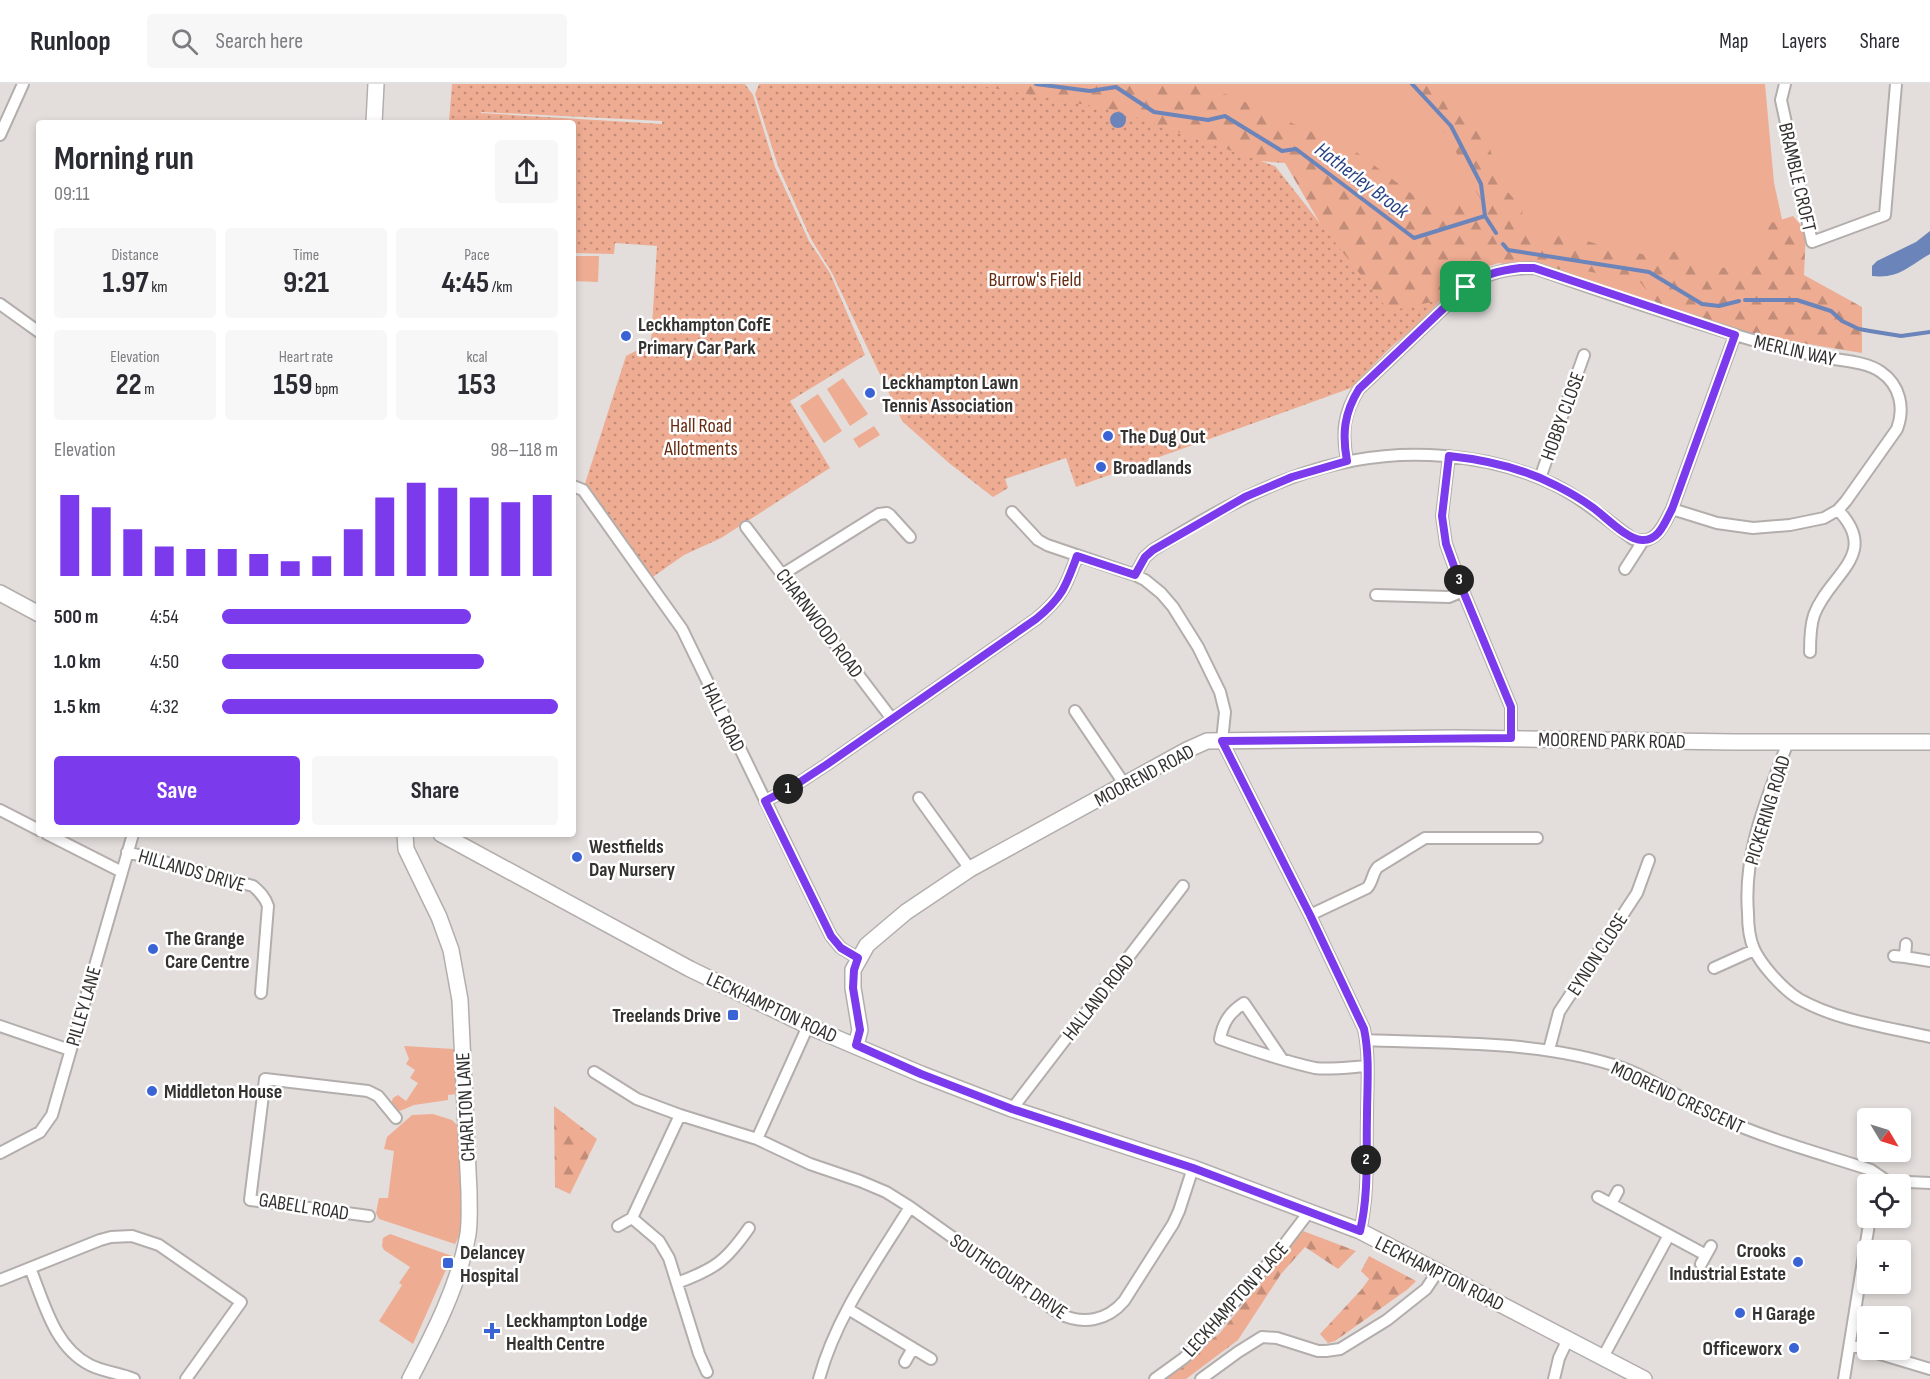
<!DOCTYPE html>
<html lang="en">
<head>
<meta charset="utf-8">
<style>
  :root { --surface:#fff; --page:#f7f7f7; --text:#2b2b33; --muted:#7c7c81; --line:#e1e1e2; --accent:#7c3aed }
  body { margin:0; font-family:"Sofia Sans Condensed",sans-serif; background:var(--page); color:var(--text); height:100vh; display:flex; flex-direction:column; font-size:22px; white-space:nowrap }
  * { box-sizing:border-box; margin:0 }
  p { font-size:20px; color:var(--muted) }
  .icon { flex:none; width:33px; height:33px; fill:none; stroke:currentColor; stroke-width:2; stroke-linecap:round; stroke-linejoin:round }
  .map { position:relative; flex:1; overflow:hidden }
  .side { position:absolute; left:36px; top:36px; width:540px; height:717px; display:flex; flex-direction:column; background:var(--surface); border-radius:6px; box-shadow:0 3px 9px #0003 }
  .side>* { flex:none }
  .needle { width:39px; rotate:128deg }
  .tools { position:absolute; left:1857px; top:1024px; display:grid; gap:12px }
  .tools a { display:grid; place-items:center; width:54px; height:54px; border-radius:6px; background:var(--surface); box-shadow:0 3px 9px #0003; font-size:30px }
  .pin { position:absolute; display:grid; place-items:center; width:51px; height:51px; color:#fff; margin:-26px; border-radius:12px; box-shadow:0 3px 9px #0006 }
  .km { position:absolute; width:30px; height:30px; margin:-15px; border-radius:50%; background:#222; color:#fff; font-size:16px; line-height:30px; text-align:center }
  .round { display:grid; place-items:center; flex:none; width:63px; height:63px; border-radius:6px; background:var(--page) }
  .summary { display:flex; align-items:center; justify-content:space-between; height:102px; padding:0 18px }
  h1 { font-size:33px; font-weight:700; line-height:45px }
  .figures { display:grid; grid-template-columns:repeat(3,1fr); gap:9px; height:102px; padding:6px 18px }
  .figures div { display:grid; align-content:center; border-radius:6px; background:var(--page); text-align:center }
  .figures b { font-size:30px; font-weight:700 }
  .figures small { font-size:16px; font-weight:400 }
  .figures p { font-size:16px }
  .chart { height:168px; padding:12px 18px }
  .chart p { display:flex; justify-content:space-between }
  .chart svg { width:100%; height:108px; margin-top:6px; stroke:var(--accent); stroke-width:6 }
  .button { display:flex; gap:12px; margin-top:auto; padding:12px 18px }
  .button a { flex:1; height:69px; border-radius:6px; background:var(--accent); color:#fff; font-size:24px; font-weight:700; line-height:69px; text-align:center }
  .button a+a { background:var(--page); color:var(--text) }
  ul { padding:0 18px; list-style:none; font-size:20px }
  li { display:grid; grid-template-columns:96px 72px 1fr; align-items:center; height:45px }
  li i { height:15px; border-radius:8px; background:var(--accent) }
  header { display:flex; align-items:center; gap:36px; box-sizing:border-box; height:84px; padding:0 30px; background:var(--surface); border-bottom:2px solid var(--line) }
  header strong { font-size:28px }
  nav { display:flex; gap:33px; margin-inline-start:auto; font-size:21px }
  .search { width:420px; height:54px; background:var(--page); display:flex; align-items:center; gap:15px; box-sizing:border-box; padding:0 21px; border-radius:6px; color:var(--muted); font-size:22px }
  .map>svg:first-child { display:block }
  .grass { fill:#eeac92 }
  .forest { fill:url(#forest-firs) }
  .park { fill:url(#park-dots); fill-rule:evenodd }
  .water { fill:#6b84ba }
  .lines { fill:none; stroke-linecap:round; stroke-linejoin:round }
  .stream { stroke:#6b84ba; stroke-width:4 }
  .street-casing { stroke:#b3aeac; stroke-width:14 }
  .secondary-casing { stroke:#b3aeac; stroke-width:18 }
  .street { stroke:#fff; stroke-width:10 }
  .secondary { stroke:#fff; stroke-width:15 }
  .route-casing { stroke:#fff; stroke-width:12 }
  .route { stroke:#7c3aed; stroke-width:8 }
  .poi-dot { fill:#3a64d5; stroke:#fff; stroke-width:2 }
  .labels { text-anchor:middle; stroke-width:5; stroke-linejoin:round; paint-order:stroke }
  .street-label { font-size:20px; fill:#343231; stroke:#fff }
  .park-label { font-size:20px; fill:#662a0f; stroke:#fff }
  .poi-label { font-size:20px; font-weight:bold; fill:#343231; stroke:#fff; text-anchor:start }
  .water-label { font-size:21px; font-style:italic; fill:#284286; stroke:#fff }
</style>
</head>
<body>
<header>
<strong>Runloop</strong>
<div class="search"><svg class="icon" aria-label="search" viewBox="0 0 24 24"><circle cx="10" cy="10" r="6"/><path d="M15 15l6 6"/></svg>Search here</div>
<nav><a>Map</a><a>Layers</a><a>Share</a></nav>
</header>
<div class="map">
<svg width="1930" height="1295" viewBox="0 0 1930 1295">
  <defs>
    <pattern id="forest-firs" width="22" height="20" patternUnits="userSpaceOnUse" patternTransform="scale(1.5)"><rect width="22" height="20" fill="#eeac92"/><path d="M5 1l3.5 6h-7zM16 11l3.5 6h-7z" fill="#c28d78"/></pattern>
    <pattern id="park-dots" width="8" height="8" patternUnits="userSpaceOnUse" patternTransform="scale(1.5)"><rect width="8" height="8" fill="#eeac92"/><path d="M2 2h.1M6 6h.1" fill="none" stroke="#c28d78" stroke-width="1.8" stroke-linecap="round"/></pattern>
  </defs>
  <rect width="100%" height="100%" fill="#e3dedc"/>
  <path class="grass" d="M 1074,0 L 1765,0 L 1774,99 L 1805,239 L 1703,229 L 1499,179 L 1392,211 L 1287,79 Z
    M 573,172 L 599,172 L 598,198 L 573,197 Z
    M 843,294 L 868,330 L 850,342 L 827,305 Z
    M 818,310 L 842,347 L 824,359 L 800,322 Z
    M 874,342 L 880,351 L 859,364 L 853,355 Z
    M 404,962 L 454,965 L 456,1010 L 448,1011 L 448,1016 L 414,1021 L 400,1027 L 390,1022 L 393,1014 L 398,1011 L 406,1017 L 418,999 L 410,994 L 415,986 L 406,980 L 409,975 Z
    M 433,1030 L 452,1036 L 462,1046 L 466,1138 L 455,1160 L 379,1135 L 376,1129 L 379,1114 L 388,1114 L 394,1067 L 384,1065 L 387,1053 L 412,1031 Z
    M 390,1150 L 452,1172 L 413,1260 L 379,1237 L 402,1201 L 399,1199 L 410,1183 L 384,1166 L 382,1162 L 383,1154 Z"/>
  <path class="forest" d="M 902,0 L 1192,0 L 1229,11 L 1355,67 L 1424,119 L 1446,124 L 1461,115 L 1480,126 L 1487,127 L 1473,102 L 1448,52 L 1396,0 L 1434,0 L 1476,46 L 1490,65 L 1499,98 L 1523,125 L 1518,148 L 1562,149 L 1603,162 L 1651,172 L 1678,167 L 1719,184 L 1760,181 L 1768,140 L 1793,132 L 1806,147 L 1804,191 L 1862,223 L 1862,269 L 1748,250 L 1659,222 L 1640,198 L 1572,184 L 1549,186 L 1501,178 L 1500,162 L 1510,153 L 1501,140 L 1496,154 L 1499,175 L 1479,181 L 1443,214 L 1415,243 L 1384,269 L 1346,184 L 1285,79 L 1173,71 Z
    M 554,1022 L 597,1055 L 570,1110 L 555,1103 Z
    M 1303,1147 L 1356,1167 L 1338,1185 L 1305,1163 L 1281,1190 L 1238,1256 L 1186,1295 L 1155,1295 L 1219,1250 Z
    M 1369,1172 L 1416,1197 L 1408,1205 L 1335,1257 L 1328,1259 L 1320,1250 L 1361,1206 L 1369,1195 L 1361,1187 Z"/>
  <path class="park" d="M 452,0 L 745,0 L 753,11 L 775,83 L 809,157 L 830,189 L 865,271 L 790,317 L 830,384 L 721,454 L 684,471 L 647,497 L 583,406 L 626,272 L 651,259 L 657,162 L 615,159 L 614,170 L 573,169 L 573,39 L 449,39 ZM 481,28 L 662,37 L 662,40 L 481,29 Z
    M 759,0 L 970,0 L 1115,26 L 1275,82 L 1389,227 L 1436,217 L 1351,304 L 1076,403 L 1066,374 L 1005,395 L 1008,404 L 993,413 L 949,379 L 902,337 L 832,189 L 811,155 L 778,82 L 755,10 Z"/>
  <path class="water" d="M1110 36a8 8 0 1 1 16 0a8 8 0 1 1-16 0Z
    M 1930,147 L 1930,170 C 1909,182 1899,195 1872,192 L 1872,182 L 1877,177 L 1916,158 Z"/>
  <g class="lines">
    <path class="stream" d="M 1036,0 L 1090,7 L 1116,3 L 1154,28 L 1208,36 L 1225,32 L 1282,67 L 1296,65 L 1414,154 L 1485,132 L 1496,149
      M 1412,0 L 1451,42 L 1481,100 L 1485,132
      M 1503,160 L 1508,166 L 1649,188 L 1702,220 L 1719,222 L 1739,217
      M 1745,216 L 1797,216 L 1831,227 L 1842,237 L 1859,245 L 1870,247 L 1901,252 L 1930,248"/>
    <g class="street-casing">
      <path id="street" d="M 1785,0 L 1781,16 L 1812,158 L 1885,131 L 1896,0
        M 0,51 L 23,0
        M 0,220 L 39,248
        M 1449,372 L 1442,432 L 1446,460 L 1463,507 L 1511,623 L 1511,654
        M 1347,377 C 1342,348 1343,330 1359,305 L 1466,203 C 1490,188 1506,184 1534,184 C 1602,208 1671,231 1739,252 C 1768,261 1799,268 1828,274 C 1845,277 1867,278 1881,288 C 1900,301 1905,324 1897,345 L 1846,417 L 1838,426 L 1824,434 L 1790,441 L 1753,444 L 1717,439 L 1672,425
        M 1540,394 L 1584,271
        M 573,402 L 583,406 L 682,545 L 831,852 L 841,864 L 858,874
        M 1012,428 L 1038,456 L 1047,461 L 1135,491 L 1145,496 L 1161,509 L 1173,523 L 1198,563 L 1220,608 L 1225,628 L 1222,657 L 1310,831 L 1364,945 C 1370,973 1367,1004 1367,1032 C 1366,1071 1369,1110 1360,1147
        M 746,443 L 892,635
        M 1625,485 L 1643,457
        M 783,490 L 879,430 L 887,429 L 890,431 L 910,453
        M 1135,491 L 1145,473 L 1153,466 C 1247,408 1332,362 1445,372 C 1484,375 1520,384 1555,401 C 1583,415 1607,436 1633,455 C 1656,462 1663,442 1672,425 L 1735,251
        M 1376,511 L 1449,513 L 1463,507
        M 1810,568 C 1810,556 1810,543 1814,531 C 1829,490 1881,471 1838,426
        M 1075,627 L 1125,701
        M 1788,658 C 1767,714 1743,768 1748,829 C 1748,841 1749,854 1754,865 C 1758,874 1765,883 1772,891 C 1780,900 1789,909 1799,915 C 1838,937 1887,943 1930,953
        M 919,714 L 970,785
        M 765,717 L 794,702 L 826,681 L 1036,535 C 1062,514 1066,502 1077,472
        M 0,726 L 39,746
        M 47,750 L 122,788
        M 127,768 L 253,802 C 260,808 265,813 268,822 L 261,909
        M 1310,831 L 1367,804 C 1373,798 1372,789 1378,783 L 1425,754 L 1537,754
        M 1894,872 L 1905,873 L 1906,860
        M 1905,873 L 1930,877
        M 1714,884 L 1754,866
        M 0,942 L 70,966
        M 1366,956 C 1452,960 1541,956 1623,984 C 1656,996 1685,1018 1716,1032 C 1766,1055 1819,1069 1871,1086 L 1887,1097 L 1930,1099
        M 1549,966 L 1559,928 L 1637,809 L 1649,776
        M 1282,975 L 1244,919 C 1230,928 1223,938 1220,955 C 1251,966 1283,977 1315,984 C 1329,986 1352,983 1367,982
        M 594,988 L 637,1015 L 680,1031 L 757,1055 L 810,1080 L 860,1097 L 886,1108 L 910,1123 L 1060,1230 C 1083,1241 1107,1237 1124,1217 L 1173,1140 L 1179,1127 L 1193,1084
        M 1012,1025 L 1183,802
        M 680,1031 L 632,1134 L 659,1157 L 669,1174 L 699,1270 L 707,1288
        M 757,1055 L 808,942
        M 0,1069 L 40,1048 L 52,1031 L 133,750
        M 1598,1113 L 1611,1120 L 1618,1107
        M 1611,1120 L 1706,1171
        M 369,1132 L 250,1116 L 265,995 L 368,1007 L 378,1012 L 396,1034
        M 618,1142 L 632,1134
        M 1701,1180 L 1711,1162
        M 30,1184 C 44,1218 54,1263 90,1281 C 104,1288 120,1289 134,1295
        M 0,1196 L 100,1156 L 111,1153 L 132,1152 L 159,1161 L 241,1218 L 186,1295
        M 677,1199 C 715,1185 726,1177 749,1144
        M 848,1225 L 931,1275
        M 1850,1261 L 1930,1285
        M 1603,1273 L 1669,1151
        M 905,1278 L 913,1264
        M 819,1295 C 836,1232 876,1178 910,1123
        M 1155,1295 L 1184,1274 L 1199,1259 L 1280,1166 L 1309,1128
        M 1201,1295 L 1238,1268 L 1262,1253 L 1277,1254 L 1318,1267 L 1326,1267 L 1340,1265 L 1387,1236 L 1426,1205 L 1438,1187
        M 1554,1295 L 1559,1274 L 1568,1255
        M 1844,1295 L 1870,1134"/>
    </g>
    <g class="secondary-casing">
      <path id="secondary" d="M 374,39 L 376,0
        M 0,509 L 39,530
        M 405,750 L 406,765 L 439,833 L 451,866 L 460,916 L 469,1108 C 469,1122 470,1136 468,1150 C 459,1201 434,1249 410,1295
        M 441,750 L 690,885 L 808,942 L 921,990 L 1012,1025 L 1193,1084 L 1360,1147 L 1644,1295
        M 856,961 L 860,946 L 853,904 L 853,886 L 867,861 L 906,828 L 970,785 L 1187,666 L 1207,657 L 1454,654 L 1735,658 L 1930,658"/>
    </g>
    <use href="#street" class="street"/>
    <use href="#secondary" class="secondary"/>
  </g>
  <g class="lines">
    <g class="route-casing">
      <path id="route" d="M 1520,184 L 1534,184 L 1735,251 L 1672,425 C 1665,438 1659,457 1642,456 C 1627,456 1605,432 1592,423 C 1581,415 1569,408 1557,402 C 1523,384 1487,376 1449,372 L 1442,432 L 1446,460 L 1463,507 L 1511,623 L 1511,654 L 1222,657 L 1310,831 L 1364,945 C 1370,973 1367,1004 1367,1032 C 1366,1071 1369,1110 1360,1147 L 1193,1084 L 1012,1025 L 921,990 L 856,961 L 860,946 L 853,904 L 854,886 L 858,874 L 841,864 L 831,852 L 765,717 L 794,702 L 826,681 L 1036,535 C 1062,514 1066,502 1077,472 L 1135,491 L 1145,473 L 1153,466 L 1245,413 L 1292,393 L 1347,377 C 1342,350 1344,329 1359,305 L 1466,203 C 1486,190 1496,187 1520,184 Z"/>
    </g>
    <use href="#route" class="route"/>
  </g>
  <g class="poi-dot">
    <circle cx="626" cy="252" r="6"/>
    <circle cx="870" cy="309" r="6"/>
    <circle cx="1108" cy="352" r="6"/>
    <circle cx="1101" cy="383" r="6"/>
    <circle cx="577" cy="773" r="6"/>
    <circle cx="153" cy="865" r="6"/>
    <rect x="727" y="925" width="12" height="12" rx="3"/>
    <circle cx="152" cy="1007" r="6"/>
    <circle cx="1798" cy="1178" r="6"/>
    <rect x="442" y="1173" width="12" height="12" rx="3"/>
    <circle cx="1740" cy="1229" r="6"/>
    <path d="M489 1238h6v6h6v6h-6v6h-6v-6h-6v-6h6z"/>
    <circle cx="1794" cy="1264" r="6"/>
  </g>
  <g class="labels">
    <g class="street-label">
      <text transform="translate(1798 93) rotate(77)" y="7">BRAMBLE CROFT</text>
      <text transform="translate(1795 266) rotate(13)" y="7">MERLIN WAY</text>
      <text transform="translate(1562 332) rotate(-70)" y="7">HOBBY CLOSE</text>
      <text transform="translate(820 539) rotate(53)" y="7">CHARNWOOD ROAD</text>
      <text transform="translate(724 633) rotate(64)" y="7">HALL ROAD</text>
      <text transform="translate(1612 656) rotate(1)" y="7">MOOREND PARK ROAD</text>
      <text transform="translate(1144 691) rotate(-28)" y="7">MOOREND ROAD</text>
      <text transform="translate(1767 726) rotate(-73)" y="7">PICKERING ROAD</text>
      <text transform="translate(192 786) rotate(16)" y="7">HILLANDS DRIVE</text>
      <text transform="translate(1597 870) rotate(-57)" y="7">EYNON CLOSE</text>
      <text transform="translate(1098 913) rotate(-52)" y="7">HALLAND ROAD</text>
      <text transform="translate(83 922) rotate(-74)" y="7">PILLEY LANE</text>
      <text transform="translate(772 923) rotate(25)" y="7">LECKHAMPTON ROAD</text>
      <text transform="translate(1678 1013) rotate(25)" y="7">MOOREND CRESCENT</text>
      <text transform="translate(465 1023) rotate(-93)" y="7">CHARLTON LANE</text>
      <text transform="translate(304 1122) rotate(9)" y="7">GABELL ROAD</text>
      <text transform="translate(1440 1189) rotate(27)" y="7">LECKHAMPTON ROAD</text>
      <text transform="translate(1009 1192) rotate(34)" y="7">SOUTHCOURT DRIVE</text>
      <text transform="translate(1235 1215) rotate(-48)" y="7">LECKHAMPTON PLACE</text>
    </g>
    <g class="park-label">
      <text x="1035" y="202">Burrow's Field</text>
      <text x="701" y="348">Hall Road<tspan x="701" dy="23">Allotments</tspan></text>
    </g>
    <g class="poi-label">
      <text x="638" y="247">Leckhampton CofE<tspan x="638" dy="23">Primary Car Park</tspan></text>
      <text x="882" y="305">Leckhampton Lawn<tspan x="882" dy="23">Tennis Association</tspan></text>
      <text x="1120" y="359">The Dug Out</text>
      <text x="1113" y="390">Broadlands</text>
      <text x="589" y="769">Westfields<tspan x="589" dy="23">Day Nursery</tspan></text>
      <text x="165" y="861">The Grange<tspan x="165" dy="23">Care Centre</tspan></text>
      <text x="721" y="938" text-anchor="end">Treelands Drive</text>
      <text x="164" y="1014">Middleton House</text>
      <text x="1786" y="1173" text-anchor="end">Crooks<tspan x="1786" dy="23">Industrial Estate</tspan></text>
      <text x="460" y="1175">Delancey<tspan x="460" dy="23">Hospital</tspan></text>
      <text x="1752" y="1236">H Garage</text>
      <text x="506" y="1243">Leckhampton Lodge<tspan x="506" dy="23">Health Centre</tspan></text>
      <text x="1782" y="1271" text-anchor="end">Officeworx</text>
    </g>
    <g class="water-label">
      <text transform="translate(1362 96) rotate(37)" y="7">Hatherley Brook</text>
    </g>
  </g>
</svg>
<div class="tools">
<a><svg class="needle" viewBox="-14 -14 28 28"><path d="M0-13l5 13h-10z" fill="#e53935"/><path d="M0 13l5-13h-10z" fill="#7c7c81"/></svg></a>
<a><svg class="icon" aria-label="locate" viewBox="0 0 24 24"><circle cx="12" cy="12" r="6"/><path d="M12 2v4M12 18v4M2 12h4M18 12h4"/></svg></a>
<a>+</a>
<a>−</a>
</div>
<div class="pin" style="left:1466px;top:203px;background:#1e9e55"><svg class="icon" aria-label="arrive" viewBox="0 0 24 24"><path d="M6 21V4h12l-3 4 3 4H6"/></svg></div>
<b class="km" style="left:788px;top:705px">1</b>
<b class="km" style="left:1366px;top:1076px">2</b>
<b class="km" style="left:1459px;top:496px">3</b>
<section class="side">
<div class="summary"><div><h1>Morning run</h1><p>09:11</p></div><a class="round"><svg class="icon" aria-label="share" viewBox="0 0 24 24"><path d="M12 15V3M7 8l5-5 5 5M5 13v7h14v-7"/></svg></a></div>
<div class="figures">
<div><p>Distance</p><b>1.97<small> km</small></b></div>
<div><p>Time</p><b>9:21</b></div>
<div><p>Pace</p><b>4:45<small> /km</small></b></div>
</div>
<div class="figures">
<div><p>Elevation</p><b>22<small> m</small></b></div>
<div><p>Heart rate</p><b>159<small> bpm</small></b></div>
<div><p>kcal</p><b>153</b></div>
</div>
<div class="chart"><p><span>Elevation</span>98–118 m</p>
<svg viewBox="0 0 160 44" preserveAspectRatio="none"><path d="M5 44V11M15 44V16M25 44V25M35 44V32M45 44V33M55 44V33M65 44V35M75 44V38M85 44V36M95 44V25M105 44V12M115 44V6M125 44V8M135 44V12M145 44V14M155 44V11"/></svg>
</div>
<ul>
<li><b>500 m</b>4:54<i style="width:74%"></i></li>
<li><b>1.0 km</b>4:50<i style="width:78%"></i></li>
<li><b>1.5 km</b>4:32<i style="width:100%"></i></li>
</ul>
<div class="button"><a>Save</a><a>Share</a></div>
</section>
</div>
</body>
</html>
